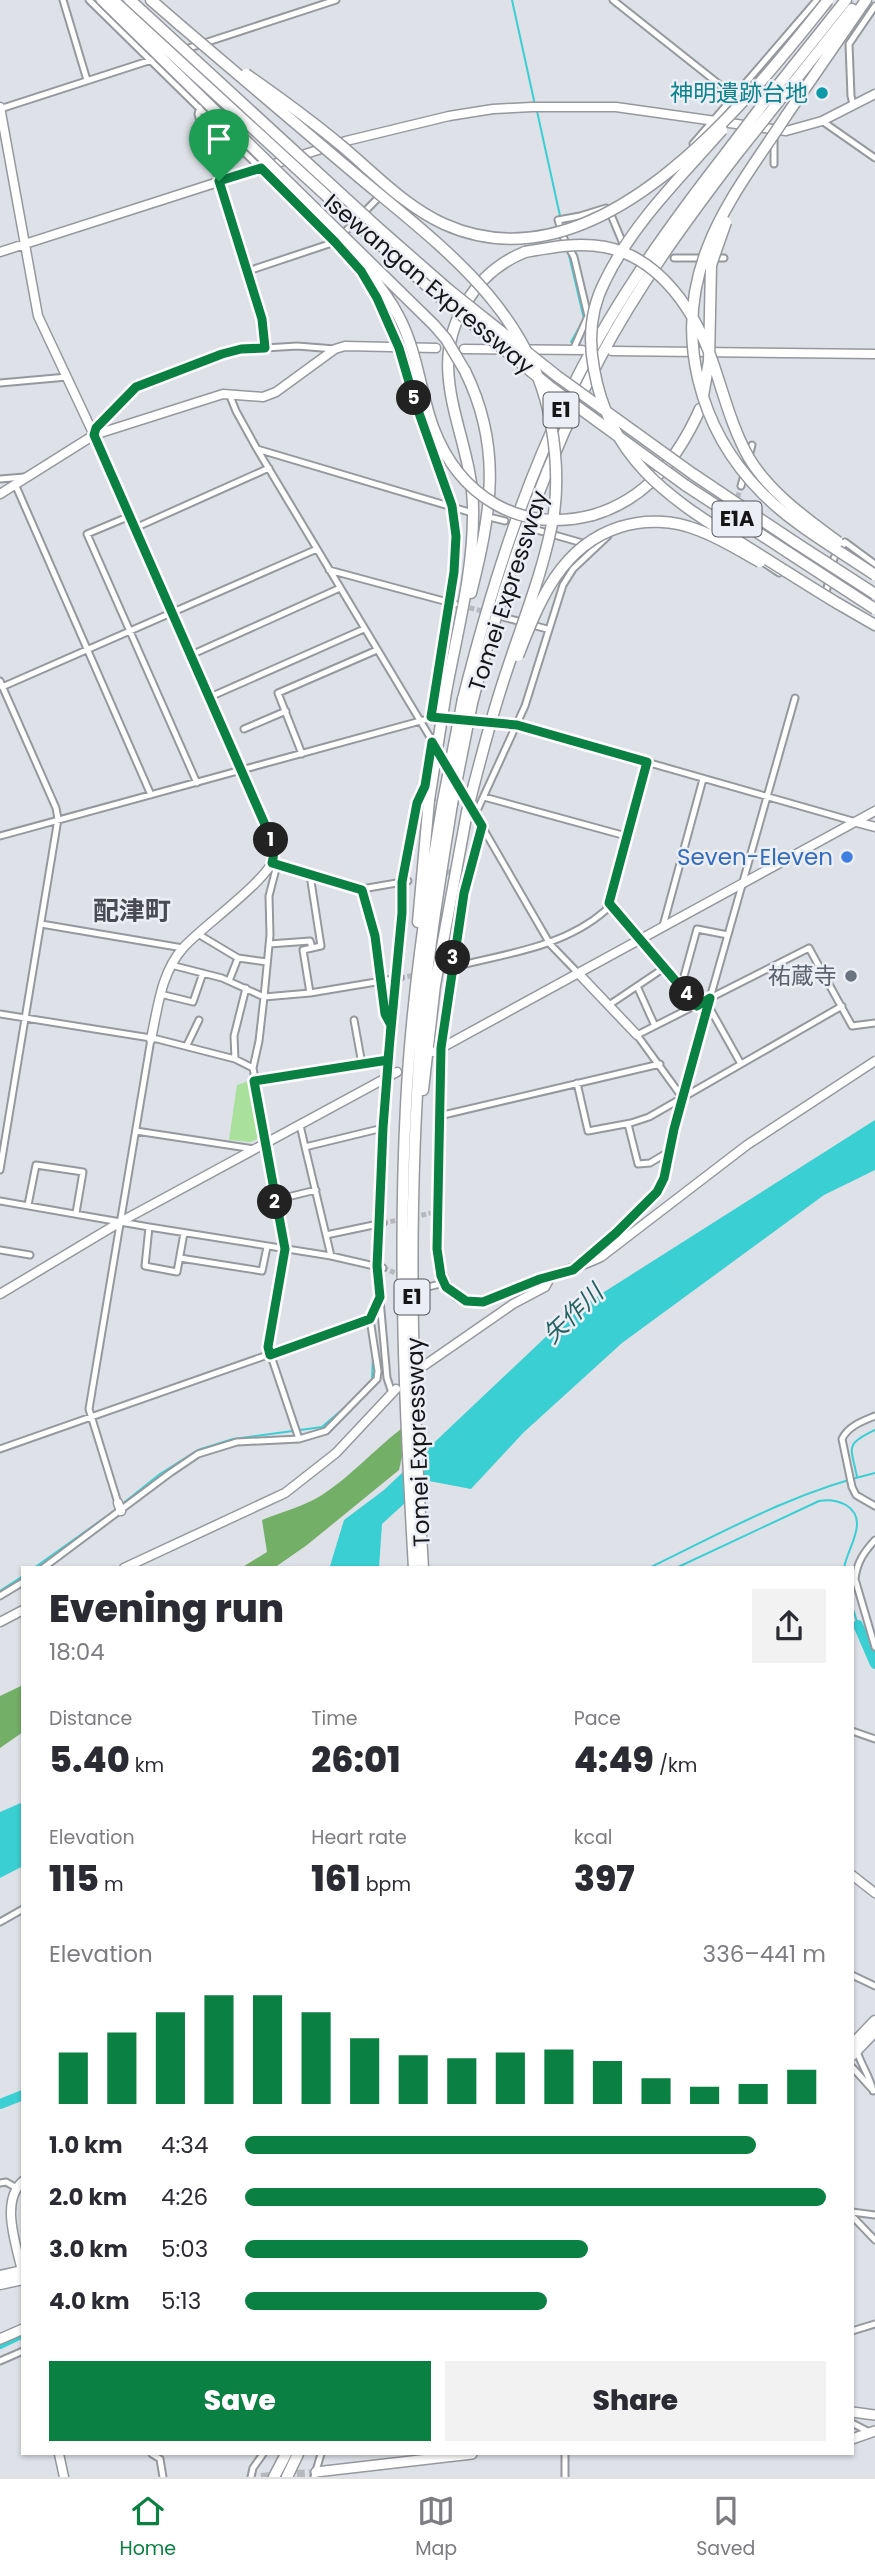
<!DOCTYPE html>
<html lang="en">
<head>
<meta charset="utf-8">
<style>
  :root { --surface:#fff; --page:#f2f2f3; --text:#2b2b33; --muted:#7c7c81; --line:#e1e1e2; --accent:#0b8043 }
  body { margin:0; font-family:Poppins,"Noto Sans JP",sans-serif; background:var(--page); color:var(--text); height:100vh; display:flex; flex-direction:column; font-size:26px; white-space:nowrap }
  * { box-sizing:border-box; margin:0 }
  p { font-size:23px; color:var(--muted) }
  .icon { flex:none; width:38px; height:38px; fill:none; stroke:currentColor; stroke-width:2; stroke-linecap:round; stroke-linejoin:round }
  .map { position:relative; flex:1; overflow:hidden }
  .details { position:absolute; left:21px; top:1566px; width:833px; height:889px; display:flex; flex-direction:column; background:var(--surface); border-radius:0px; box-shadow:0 2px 5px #0004 }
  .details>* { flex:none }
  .pin { position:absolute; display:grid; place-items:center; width:60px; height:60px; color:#fff; margin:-72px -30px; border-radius:50% 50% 50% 0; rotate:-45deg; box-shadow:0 0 7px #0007 }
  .pin .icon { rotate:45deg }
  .km { position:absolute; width:35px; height:35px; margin:-18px; border-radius:50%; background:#222; color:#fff; font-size:19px; line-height:35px; text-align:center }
  .round { display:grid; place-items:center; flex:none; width:74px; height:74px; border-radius:0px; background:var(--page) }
  .head { display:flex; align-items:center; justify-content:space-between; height:119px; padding:0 28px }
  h1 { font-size:38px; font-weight:800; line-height:52px }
  .figures { display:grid; grid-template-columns:repeat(3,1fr); gap:10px; height:119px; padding:7px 28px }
  .figures div { display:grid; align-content:center }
  .figures b { font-size:35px; font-weight:800 }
  .figures small { font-size:19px; font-weight:400 }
  .figures p { font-size:19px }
  .chart { height:196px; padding:14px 28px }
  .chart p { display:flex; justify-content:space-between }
  .chart svg { width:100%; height:126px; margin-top:7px; stroke:var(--accent); stroke-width:6 }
  .primary-button { display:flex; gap:14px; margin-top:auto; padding:14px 28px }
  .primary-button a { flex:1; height:80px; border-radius:0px; background:var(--accent); color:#fff; font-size:28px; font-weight:800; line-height:80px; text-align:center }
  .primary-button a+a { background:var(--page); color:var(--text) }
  ul { padding:0 28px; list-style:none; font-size:23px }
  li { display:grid; grid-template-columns:112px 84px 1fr; align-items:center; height:52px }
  li i { height:18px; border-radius:9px; background:var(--accent) }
  .dock { display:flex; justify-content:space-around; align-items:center; height:98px; border-top:2px solid var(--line); background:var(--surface); font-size:19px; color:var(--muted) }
  .dock a { display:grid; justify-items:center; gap:4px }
  .dock .selected { color:var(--accent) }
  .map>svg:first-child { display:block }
  .green { fill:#a8e09c }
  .forest { fill:#73af66 }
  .water { fill:#3acfd2 }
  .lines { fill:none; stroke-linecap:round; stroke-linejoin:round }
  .stream { stroke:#3acfd2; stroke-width:2 }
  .river { stroke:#3acfd2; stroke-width:10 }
  .street-tunnel { stroke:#b6b8be; stroke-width:5; stroke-dasharray:5 2.5; stroke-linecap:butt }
  .secondary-tunnel { stroke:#b6b8be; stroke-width:8; stroke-dasharray:8 4; stroke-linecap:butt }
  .street-casing { stroke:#95989d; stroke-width:9 }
  .secondary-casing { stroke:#95989d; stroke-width:11 }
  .primary-casing { stroke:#95989d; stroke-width:12 }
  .highway-casing { stroke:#95989d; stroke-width:13 }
  .street { stroke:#fff; stroke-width:5 }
  .secondary { stroke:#fff; stroke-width:8 }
  .primary { stroke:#fff; stroke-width:9 }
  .highway { stroke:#fff; stroke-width:10 }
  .highway-bridge-casing { stroke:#95989d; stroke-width:13; stroke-linecap:butt }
  .highway-bridge { stroke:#fff; stroke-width:10 }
  .route-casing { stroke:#fff; stroke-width:14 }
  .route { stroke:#0b8043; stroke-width:9 }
  .culture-dot { fill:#0f9aa8; stroke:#ebeef4; stroke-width:2.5 }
  .shop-dot { fill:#3f7fe0; stroke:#ebeef4; stroke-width:2.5 }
  .worship-dot { fill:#6b7280; stroke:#ebeef4; stroke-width:2.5 }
  .labels { text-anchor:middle; stroke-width:5; stroke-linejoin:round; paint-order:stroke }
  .shield { fill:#ebeef4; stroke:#56575b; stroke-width:2 }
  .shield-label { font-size:21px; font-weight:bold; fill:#161619 }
  .culture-label { font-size:23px; fill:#0d838f; stroke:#ebeef4; text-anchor:end }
  .street-label { font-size:23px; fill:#161619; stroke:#ebeef4 }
  .shop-label { font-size:23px; fill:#366cbe; stroke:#ebeef4; text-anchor:end }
  .worship-label { font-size:23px; fill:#5b616d; stroke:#ebeef4; text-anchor:end }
  .water-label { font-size:24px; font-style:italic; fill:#266162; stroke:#ebeef4 }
  .quarter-label { font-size:26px; font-weight:bold; fill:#494b50; stroke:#ebeef4 }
</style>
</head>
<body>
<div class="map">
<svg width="875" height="2477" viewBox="0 0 875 2477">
  <rect width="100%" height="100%" fill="#dee1e7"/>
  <path class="green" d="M 249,1081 L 261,1137 L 251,1142 L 229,1140 L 237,1085 Z"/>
  <path class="forest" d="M 401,1429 L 404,1447 L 399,1470 L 307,1545 L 274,1568 L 241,1568 L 267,1552 L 262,1520 C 282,1512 304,1506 322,1495 C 351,1476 374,1450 401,1429 Z
    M 23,1685 L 23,1732 L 0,1748 L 0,1696 Z"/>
  <path class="water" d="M 875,1120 L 875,1170 L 824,1195 L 622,1343 L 523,1433 L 471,1489 L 429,1481 L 382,1524 L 379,1568 L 333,1568 L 330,1566 L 344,1520 L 384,1490 L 571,1313 Z
    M 23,1802 L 23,1866 L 0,1878 L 0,1812 Z"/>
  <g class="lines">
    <path class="stream" d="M 512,0 L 535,105
      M 537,111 L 562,225
      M 568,251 L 584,319 L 571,342
      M 372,1381 L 373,1355
      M 857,1477 C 851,1446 844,1445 875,1430
      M 121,1505 L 160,1474 L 198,1450 L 233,1439 L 322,1427 L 351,1402
      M 34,1568 L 117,1509
      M 649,1568 C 723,1532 794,1492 875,1473
      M 676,1568 L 819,1501 C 829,1499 837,1500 846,1505 C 870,1520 848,1546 844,1568
      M 0,1591 L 23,1576
      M 852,1606 L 858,1625"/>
    <path class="river" d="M 858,1625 L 875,1664
      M 0,2104 L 23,2095
      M 0,2344 L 23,2333"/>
    <path class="street-tunnel" d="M 821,0 L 846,20
      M 729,526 L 741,486
      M 455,604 L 486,612
      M 439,874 L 463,869
      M 400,978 L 440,970
      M 414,1217 L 431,1213
      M 383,1223 L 404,1219
      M 383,1268 L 403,1276
      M 412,1280 L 428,1287"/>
    <path class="secondary-tunnel" d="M 261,2477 L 310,2473"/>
    <g class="street-casing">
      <path id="street" d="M 63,0 L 87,80
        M 89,0 L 316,223
        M 613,0 L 734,96
        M 183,50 L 336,0
        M 853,104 L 851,96 L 849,44 L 875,6
        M 200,107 L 198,114 L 200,121 L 262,319 L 265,348
        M 0,109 L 173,53
        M 822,121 L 875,158
        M 774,137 L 774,164
        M 693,144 L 817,0
        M 609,210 L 624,246
        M 674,258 L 724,258
        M 359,269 L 384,311 L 399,348 L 414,399 L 452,506 L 455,526 L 454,572 L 431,717
        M 248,271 L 335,242 L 381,195
        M 573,350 L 588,316 L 574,257 L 564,239 L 558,220 L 580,216 L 606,208
        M 0,383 L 67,377
        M 230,396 L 236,411 L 257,449 L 448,767
        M 257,449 L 469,512
        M 0,479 L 24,477
        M 15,484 L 151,795
        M 741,486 L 752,445
        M 130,516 L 87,534 L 197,783
        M 493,518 L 505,521
        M 135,528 L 269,468
        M 530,528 L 586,544
        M 761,561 L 779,573
        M 329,570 L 455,604
        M 825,597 L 834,558 L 845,542 L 875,564
        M 503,617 L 547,629
        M 191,655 L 340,588
        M 0,681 L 56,808 L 58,819 L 0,1170
        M 2,687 L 317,549
        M 210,697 L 364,629
        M 244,729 L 286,711
        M 302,754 L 278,693 L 377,650
        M 458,785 L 550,944 L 578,973
        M 484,797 L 626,836
        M 476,813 L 525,706 L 563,585 L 573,569 L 608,536
        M 263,819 L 94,435 L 96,428 L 136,387 L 222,354 L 241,349 L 265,348 L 297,346 L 335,349
        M 0,836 L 435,717 L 517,725 L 856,822
        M 275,864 L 362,889 L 375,936 L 385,1014 L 390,1023
        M 277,865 L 269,896 L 270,935 L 264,997 L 259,1041 L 253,1068 L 285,1249 L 268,1347 L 299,1439 L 326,1431 L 377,1379 L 378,1371 L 370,1319
        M 310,875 L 321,946 L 303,950 L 310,993
        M 362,889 L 408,881
        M 609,903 L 697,1006
        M 41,924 L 183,948
        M 663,926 L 703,779
        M 198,934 L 238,958 L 267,962
        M 269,944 L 310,941 L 312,948
        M 171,965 L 222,978 L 264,997 L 310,993 L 400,978
        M 446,969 C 501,954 562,949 606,910 L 647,762
        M 229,981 L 238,958
        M 637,986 L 655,1026
        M 681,987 L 697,929 L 728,935
        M 160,994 L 193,1002 L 203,973
        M 609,1005 L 664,968
        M 708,1005 L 741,1064
        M 0,1014 L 157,1039 L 235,1059 L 253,1068
        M 354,1020 L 362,1064
        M 187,1045 L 199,1020
        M 441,1048 L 464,893 L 482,826
        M 235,1059 L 234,1036 L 246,988
        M 254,1081 L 388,1060
        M 577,1083 L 588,1131 L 631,1123 L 649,1117 L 842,1006
        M 682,1097 L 637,1035 L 809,948 L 852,1026 L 875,1023
        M 439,1116 L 660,1064
        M 628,1124 L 638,1164 L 650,1163 L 665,1154
        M 300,1125 L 305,1147
        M 136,1131 L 254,1149
        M 275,1200 L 316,1190
        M 0,1201 L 149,1227 L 331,1256 L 383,1268
        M 28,1205 L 36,1165 L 83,1172 L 76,1213
        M 149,1227 L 145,1266 L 177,1272 L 184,1233
        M 326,1235 L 383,1223
        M 0,1250 L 30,1255
        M 331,1256 L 305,1147 L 383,1128
        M 180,1258 L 262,1271 L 267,1247
        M 576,1266 L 616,1233 L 657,1192 L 664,1178 L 682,1097 L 795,698
        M 428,1287 L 444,1283
        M 392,1393 L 387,1378 L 377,1266 L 379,1223 L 386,1078 L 402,913 L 402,882 L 417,803 L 425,786 L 432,742
        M 875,1416 C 863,1421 848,1426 842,1439 L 852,1487 L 856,1495 L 875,1506
        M 0,1449 L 370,1319 L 379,1300
        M 118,1503 L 89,1409 L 151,1039
        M 875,1540 C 864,1552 857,1562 855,1579 L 875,1647
        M 43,1568 L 170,1473 L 198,1454 L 237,1442 L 299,1439
        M 0,1596 L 23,1582
        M 852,1731 L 875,1739
        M 0,1922 L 23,1909
        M 852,1975 L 875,1986
        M 857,2051 C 861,2065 870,2076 873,2091
        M 852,2067 L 871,2088
        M 0,2183 L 6,2182 L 15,2187
        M 852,2212 L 875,2215
        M 852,2216 L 875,2240
        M 852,2331 L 875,2324
        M 0,2361 L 23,2351
        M 852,2423 L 871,2433
        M 152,2454 L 160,2459 L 163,2477
        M 251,2477 L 253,2468 L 263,2454
        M 314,2477 L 321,2454
        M 565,2477 L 565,2454"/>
    </g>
    <g class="secondary-casing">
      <path id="secondary" d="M 0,107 L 38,316 L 94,435
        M 0,252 L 346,141 L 449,116 L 493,109 L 532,107 L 616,107 L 786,131 L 822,121 L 875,94
        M 464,349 L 582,350
        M 612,351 L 875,354
        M 0,494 L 94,435 L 223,394 L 263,397 L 276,392 L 335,349 L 345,346 L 436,348
        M 856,822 L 875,827
        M 578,973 L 637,1035
        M 151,1039 C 158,1007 161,973 183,948 C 200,928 273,877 274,856 C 275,843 268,831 263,819
        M 441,1048 L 437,1249 C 447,1330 489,1298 540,1279 C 561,1271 581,1267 601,1257 L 747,1145 L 875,1061
        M 434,1052 L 875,811
        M 0,1294 L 122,1221 L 397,1072
        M 425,1365 L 513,1304 L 545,1287 L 551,1276
        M 118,1503 L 121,1511
        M 124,1568 L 285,1493 L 336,1453 L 396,1389
        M 0,1622 L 23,1610
        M 852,1875 L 875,1893
        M 22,2271 C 16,2244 0,2201 23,2181
        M 59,2454 L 64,2477"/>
    </g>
    <g class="primary-casing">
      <path id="primary" d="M 0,2339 L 23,2329
        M 852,2412 L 875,2415
        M 852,2439 L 875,2431
        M 316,2472 L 472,2454"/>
    </g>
    <g class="highway-casing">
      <path id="highway" d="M 151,0 L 181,26
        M 767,99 L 846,0
        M 775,106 L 852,9
        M 786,116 L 866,0
        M 376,226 L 449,290
        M 368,234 L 443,300
        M 465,371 C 503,448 491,513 471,593
        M 693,474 L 796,543
        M 685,485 L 789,553
        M 593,515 C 647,499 678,458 700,409
        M 837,603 L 875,625
        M 446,692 C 457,632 474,571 473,509 C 473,436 422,373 466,303 C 480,279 500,262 525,252
        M 463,699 C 489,596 520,495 567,398 C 609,310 666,230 726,153
        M 472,703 C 503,583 542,468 600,358 C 637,288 685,222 733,159
        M 418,922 L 429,800
        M 423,1090 L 435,985 L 467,812
        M 414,1568 C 405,1414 398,1260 406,1106 C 411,1004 426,902 443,801
        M 423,1568 C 412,1390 407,1212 421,1034 C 427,957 440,880 452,804
        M 852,2045 L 875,2021
        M 852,2055 L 875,2031
        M 0,2276 L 23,2271
        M 0,2284 L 23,2279
        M 274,2477 L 286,2454
        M 287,2477 L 298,2454"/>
    </g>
    <use href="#street" class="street"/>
    <use href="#secondary" class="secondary"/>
    <use href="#primary" class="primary"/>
    <use href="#highway" class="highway"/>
    <g class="highway-bridge-casing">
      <path id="highway-bridge" d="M 102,0 L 434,325 L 446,339 L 465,371
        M 113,0 L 368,234
        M 130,0 L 376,226
        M 181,26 C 239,75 296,124 354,173 C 438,244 531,308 551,424 C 556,452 558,484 554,513 C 545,567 524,618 507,670 C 491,717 479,764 467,812
        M 246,74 C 279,97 312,121 343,147 C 376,175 405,206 444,224 C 597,293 746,103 828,0
        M 786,116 C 759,158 725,201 707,249 C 674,335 698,429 763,494 C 795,526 837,549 875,575
        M 722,130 C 680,178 633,223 605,281 C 591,308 588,338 594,369 C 609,457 667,497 738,541 C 771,562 804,583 837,603
        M 726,153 L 767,99
        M 733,159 L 775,106
        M 316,218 C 345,249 378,277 398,315 C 417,350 420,391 433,427 C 459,496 519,534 593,515
        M 525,252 C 552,247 578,242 605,247 C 661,258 696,313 713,363 C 724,395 732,428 749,458 C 770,493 806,518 838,542
        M 449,290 L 557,376 L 693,474
        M 443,300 L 549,386 L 685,485
        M 703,396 L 709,361 L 711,265 L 726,222
        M 796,543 L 875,594
        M 789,553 L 875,609
        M 518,656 C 539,602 560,546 620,527 C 645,519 673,520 698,530 C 720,538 740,551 760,562
        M 429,800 L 446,692
        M 443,801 L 463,699
        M 452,804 L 472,703"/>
    </g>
    <use href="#highway-bridge" class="highway-bridge"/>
  </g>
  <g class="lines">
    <g class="route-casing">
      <path id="route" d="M 219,181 L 262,319 L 265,348 L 241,349 L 222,354 L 136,387 L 96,428 L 94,435 L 263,820 C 269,834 277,847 272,863 L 362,890 L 375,936 L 385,1014 L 391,1025 L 383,1128 L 379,1223 L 377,1266 L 380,1297 L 370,1319 L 270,1355 L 268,1347 L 285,1249 L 254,1081 L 388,1060 L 402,913 L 402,882 L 417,803 L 425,786 L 432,742 L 482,826 L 464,893 L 441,1048 L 437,1249 L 441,1276 L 446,1287 L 466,1301 L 483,1302 L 540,1279 L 573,1270 L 616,1233 L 657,1192 L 664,1178 L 674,1129 L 710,998 L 697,1006 L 609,903 L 647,762 L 517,725 L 431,717 L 454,572 L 456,536 L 452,506 L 414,399 L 399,348 L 377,298 L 361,271 L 335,242 L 261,168 L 219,181"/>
    </g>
    <use href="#route" class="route"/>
  </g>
  <circle class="culture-dot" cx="822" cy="93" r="7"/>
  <circle class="shop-dot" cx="847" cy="857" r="7"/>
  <circle class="worship-dot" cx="851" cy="976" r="7"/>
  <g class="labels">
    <g class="shield">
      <rect x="543.5" y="392.5" width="35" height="35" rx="5"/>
      <rect x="712.5" y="501.5" width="49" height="35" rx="5"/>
      <rect x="394.5" y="1279.5" width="35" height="35" rx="5"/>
    </g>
    <g class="shield-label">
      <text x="561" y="417">E1</text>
      <text x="737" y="526">E1A</text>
      <text x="412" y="1304">E1</text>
    </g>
    <g class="culture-label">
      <text x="808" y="101">神明遺跡台地</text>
    </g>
    <g class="street-label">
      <text transform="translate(429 284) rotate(40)" y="8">Isewangan Expressway</text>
      <text transform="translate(508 591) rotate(-72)" y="8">Tomei Expressway</text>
      <text transform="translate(418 1442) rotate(-92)" y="8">Tomei Expressway</text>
    </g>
    <g class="shop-label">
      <text x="833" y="865">Seven-Eleven</text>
    </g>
    <g class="worship-label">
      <text x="837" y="984">祐蔵寺</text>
    </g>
    <g class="water-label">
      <text transform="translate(573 1314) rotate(-44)" y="8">矢作川</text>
    </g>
    <g class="quarter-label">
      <text x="132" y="920">配津町</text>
    </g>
  </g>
</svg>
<div class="pin" style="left:219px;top:181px;background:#1e9e55"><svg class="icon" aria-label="arrive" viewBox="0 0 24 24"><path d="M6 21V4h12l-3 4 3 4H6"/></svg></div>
<b class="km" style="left:271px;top:840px">1</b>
<b class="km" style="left:275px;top:1202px">2</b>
<b class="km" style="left:453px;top:958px">3</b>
<b class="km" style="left:687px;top:994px">4</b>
<b class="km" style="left:414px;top:398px">5</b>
<section class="details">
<div class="head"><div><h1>Evening run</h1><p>18:04</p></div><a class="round"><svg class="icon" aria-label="share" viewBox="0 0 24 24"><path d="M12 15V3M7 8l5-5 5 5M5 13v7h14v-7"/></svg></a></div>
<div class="figures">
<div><p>Distance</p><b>5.40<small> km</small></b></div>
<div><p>Time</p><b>26:01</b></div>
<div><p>Pace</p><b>4:49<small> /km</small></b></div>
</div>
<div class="figures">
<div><p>Elevation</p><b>115<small> m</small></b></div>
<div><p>Heart rate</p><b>161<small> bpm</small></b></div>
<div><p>kcal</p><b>397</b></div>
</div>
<div class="chart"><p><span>Elevation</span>336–441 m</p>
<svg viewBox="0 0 160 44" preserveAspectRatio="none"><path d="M5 44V26M15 44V19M25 44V12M35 44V6M45 44V6M55 44V12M65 44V21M75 44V27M85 44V28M95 44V26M105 44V25M115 44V29M125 44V35M135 44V38M145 44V37M155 44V32"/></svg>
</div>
<ul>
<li><b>1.0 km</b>4:34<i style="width:88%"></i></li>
<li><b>2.0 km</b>4:26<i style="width:100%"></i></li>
<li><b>3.0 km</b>5:03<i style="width:59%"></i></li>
<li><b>4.0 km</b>5:13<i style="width:52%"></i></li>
</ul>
<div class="primary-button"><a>Save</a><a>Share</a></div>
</section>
</div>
<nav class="dock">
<a class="selected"><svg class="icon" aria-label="home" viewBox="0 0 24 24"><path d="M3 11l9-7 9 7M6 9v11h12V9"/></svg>Home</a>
<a><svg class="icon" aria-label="map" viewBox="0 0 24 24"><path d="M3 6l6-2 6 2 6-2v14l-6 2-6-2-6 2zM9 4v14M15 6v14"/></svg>Map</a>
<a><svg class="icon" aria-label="saved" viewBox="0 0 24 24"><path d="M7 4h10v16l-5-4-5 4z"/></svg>Saved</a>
</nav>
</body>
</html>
